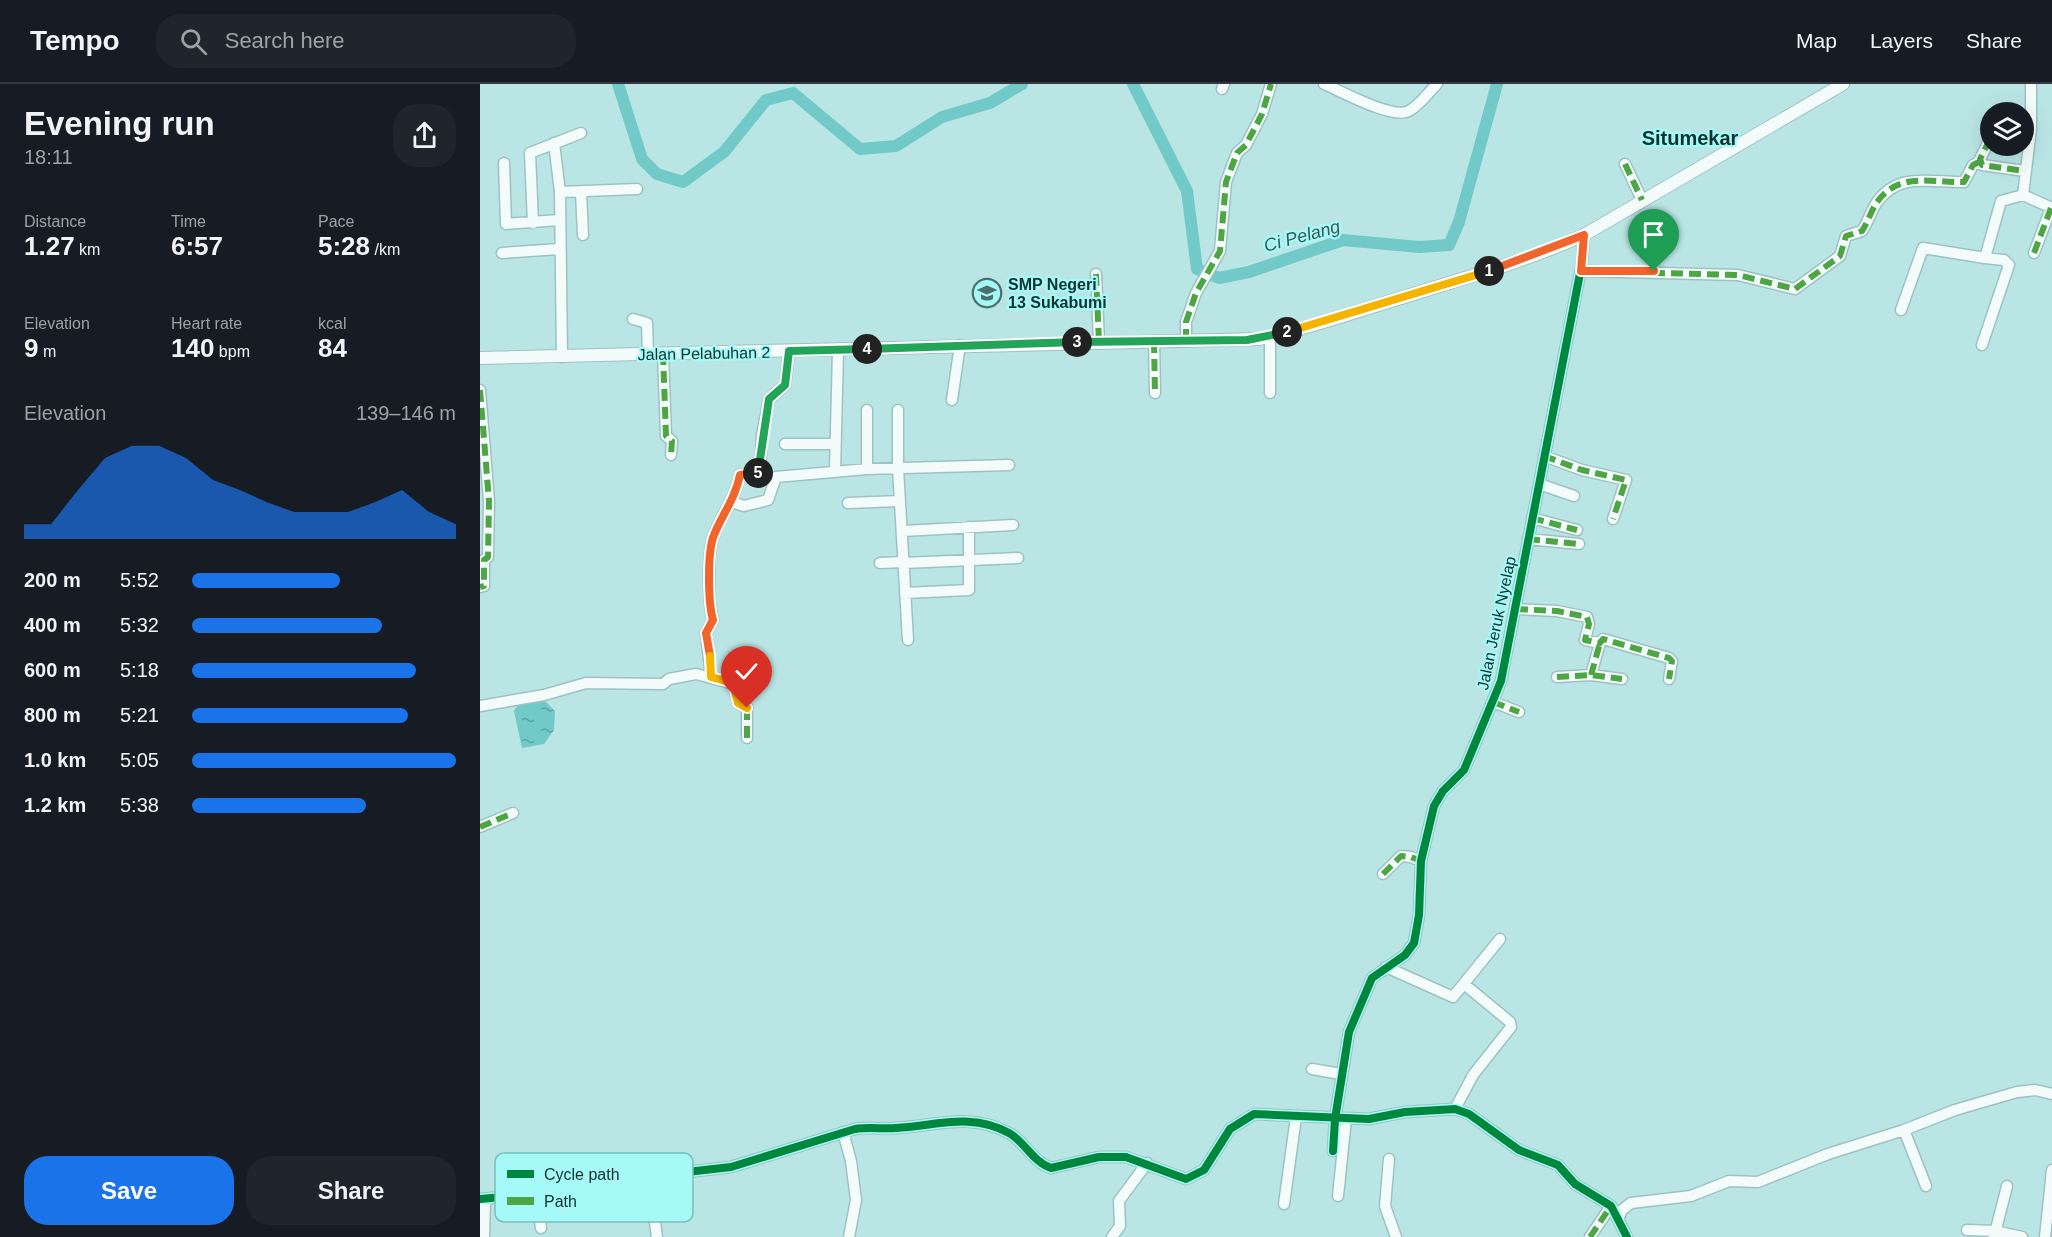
<!DOCTYPE html>
<html lang="en">
<head>
<meta charset="utf-8">
<style>
  :root { --surface:#171b24; --page:#20242c; --text:#f1f3f6; --muted:#9ea1a6; --line:#363941; --accent:#1a73e8 }
  body { margin:0; font-family:Arial,sans-serif; background:var(--page); color:var(--text); height:100vh; display:flex; flex-direction:column; font-size:22px; white-space:nowrap }
  * { box-sizing:border-box; margin:0 }
  p { font-size:20px; color:var(--muted) }
  .icon { flex:none; width:33px; height:33px; fill:none; stroke:currentColor; stroke-width:2; stroke-linecap:round; stroke-linejoin:round }
  .map { position:relative; flex:1; overflow:hidden }
  .details { display:flex; flex-direction:column; background:var(--surface); width:480px }
  .details>* { flex:none }
  .controls { position:absolute; left:1500px; top:18px; display:grid; gap:12px }
  .controls a { display:grid; place-items:center; width:54px; height:54px; border-radius:50%; background:var(--surface); box-shadow:0 6px 24px #0002; font-size:30px }
  .pin { position:absolute; display:grid; place-items:center; width:51px; height:51px; color:#fff; margin:-62px -26px; border-radius:50% 50% 50% 0; rotate:-45deg; box-shadow:0 0 6px #0007 }
  .pin .icon { rotate:45deg }
  .km { position:absolute; width:30px; height:30px; margin:-15px; border-radius:50%; background:#222; color:#fff; font-size:16px; line-height:30px; text-align:center }
  .round { display:grid; place-items:center; flex:none; width:63px; height:63px; border-radius:24px; background:var(--page) }
  .overview { display:flex; align-items:center; justify-content:space-between; height:102px; padding:0 24px }
  h1 { font-size:33px; font-weight:700; line-height:45px }
  .figures { display:grid; grid-template-columns:repeat(3,1fr); gap:9px; height:102px; padding:6px 24px }
  .figures div { display:grid; align-content:center }
  .figures b { font-size:26px; font-weight:700 }
  .figures small { font-size:16px; font-weight:400 }
  .figures p { font-size:16px }
  .chart { height:168px; padding:12px 24px }
  .chart p { display:flex; justify-content:space-between }
  .chart svg { width:100%; height:108px; margin-top:6px; fill:var(--accent); opacity:.7 }
  .cta { display:flex; gap:12px; margin-top:auto; padding:12px 24px }
  .cta a { flex:1; height:69px; border-radius:24px; background:var(--accent); color:#fff; font-size:24px; font-weight:700; line-height:69px; text-align:center }
  .cta a+a { background:var(--page); color:var(--text) }
  ul { padding:0 24px; list-style:none; font-size:20px }
  li { display:grid; grid-template-columns:96px 72px 1fr; align-items:center; height:45px }
  li i { height:15px; border-radius:8px; background:var(--accent) }
  header { display:flex; align-items:center; gap:36px; box-sizing:border-box; height:84px; padding:0 30px; background:var(--surface); border-bottom:2px solid var(--line) }
  header strong { font-size:28px }
  nav { display:flex; gap:33px; margin-inline-start:auto; font-size:21px }
  .search { width:420px; height:54px; background:var(--page); display:flex; align-items:center; gap:15px; box-sizing:border-box; padding:0 21px; border-radius:24px; color:var(--muted); font-size:22px }
  main { display:flex; flex:1; min-height:0 }
  .map>svg:first-child { display:block }
  .water { fill:url(#water-ripples) }
  .lines { fill:none; stroke-linecap:round; stroke-linejoin:round }
  .river { stroke:#71cac8; stroke-width:12 }
  .minor-casing { stroke:#9ec2c1; stroke-width:13 }
  .major-casing { stroke:#9ec2c1; stroke-width:14 }
  .minor { stroke:#f4fbfb; stroke-width:10 }
  .major { stroke:#f4fbfb; stroke-width:12 }
  .quiet { stroke:#4da544; stroke-width:6; stroke-dasharray:12 6; stroke-linecap:butt }
  .cycleway-casing { stroke:#a5faf7; stroke-width:11 }
  .cycleway { stroke:#00873e; stroke-width:8 }
  .split-1-casing { stroke:#fff; stroke-width:12 }
  .split-2-casing { stroke:#fff; stroke-width:12 }
  .split-3-casing { stroke:#fff; stroke-width:12 }
  .split-4-casing { stroke:#fff; stroke-width:12 }
  .split-5-casing { stroke:#fff; stroke-width:12 }
  .split-6-casing { stroke:#fff; stroke-width:12 }
  .split-7-casing { stroke:#fff; stroke-width:12 }
  .split-1 { stroke:#f0652b; stroke-width:8 }
  .split-2 { stroke:#f5b400; stroke-width:8 }
  .split-3 { stroke:#22a559; stroke-width:8 }
  .split-4 { stroke:#22a559; stroke-width:8 }
  .split-5 { stroke:#22a559; stroke-width:8 }
  .split-6 { stroke:#f0652b; stroke-width:8 }
  .split-7 { stroke:#f5b400; stroke-width:8 }
  .labels { text-anchor:middle; stroke-width:4.5; stroke-linejoin:round; paint-order:stroke }
  .poi-label { font-size:16px; font-weight:bold; fill:#0d3231; stroke:#a5faf7; text-anchor:start }
  .street-label { font-size:16px; fill:#0d3231; stroke:#a5faf7 }
  .water-label { font-size:18px; font-style:italic; fill:#375857; stroke:#a5faf7 }
  .quarter-label { font-size:20px; font-weight:bold; fill:#0d3231; stroke:#a5faf7 }
  .key { fill:#a5faf7; stroke:#77bebc; stroke-width:1.5 }
  .key-label { font-size:16px; fill:#0d3231 }
</style>
</head>
<body>
<header>
<strong>Tempo</strong>
<div class="search"><svg class="icon" aria-label="search" viewBox="0 0 24 24"><circle cx="10" cy="10" r="6"/><path d="M15 15l6 6"/></svg>Search here</div>
<nav><a>Map</a><a>Layers</a><a>Share</a></nav>
</header>
<main>
<section class="details">
<div class="overview"><div><h1>Evening run</h1><p>18:11</p></div><a class="round"><svg class="icon" aria-label="share" viewBox="0 0 24 24"><path d="M12 15V3M7 8l5-5 5 5M5 13v7h14v-7"/></svg></a></div>
<div class="figures">
<div><p>Distance</p><b>1.27<small> km</small></b></div>
<div><p>Time</p><b>6:57</b></div>
<div><p>Pace</p><b>5:28<small> /km</small></b></div>
</div>
<div class="figures">
<div><p>Elevation</p><b>9<small> m</small></b></div>
<div><p>Heart rate</p><b>140<small> bpm</small></b></div>
<div><p>kcal</p><b>84</b></div>
</div>
<div class="chart"><p><span>Elevation</span>139–146 m</p>
<svg viewBox="0 0 160 44" preserveAspectRatio="none"><path d="M0 44V38L10 38L20 24L30 11L40 6L50 6L60 11L70 20L80 24L90 29L100 33L110 33L120 33L130 29L140 24L150 33L160 38V44z"/></svg>
</div>
<ul>
<li><b>200 m</b>5:52<i style="width:56%"></i></li>
<li><b>400 m</b>5:32<i style="width:72%"></i></li>
<li><b>600 m</b>5:18<i style="width:85%"></i></li>
<li><b>800 m</b>5:21<i style="width:82%"></i></li>
<li><b>1.0 km</b>5:05<i style="width:100%"></i></li>
<li><b>1.2 km</b>5:38<i style="width:66%"></i></li>
</ul>
<div class="cta"><a>Save</a><a>Share</a></div>
</section>
<div class="map">
<svg width="1572" height="1153" viewBox="0 0 1572 1153">
  <defs>
    <pattern id="water-ripples" width="26" height="14" patternUnits="userSpaceOnUse" patternTransform="scale(1.5)"><rect width="26" height="14" fill="#71cac8"/><path d="M2 4q2-2 4 0t4 0M15 11q2-2 4 0t4 0" fill="none" stroke="#5ba5a3"/></pattern>
  </defs>
  <rect width="100%" height="100%" fill="#b9e6e5"/>
  <path class="water" d="M 41,616 L 65,617 L 75,627 L 74,646 L 64,660 L 42,664 L 34,627 Z"/>
  <g class="lines">
    <path class="river" d="M 138,0 L 162,75 L 177,90 L 203,98 L 244,68 L 286,16 L 313,9 L 380,65 L 416,62 L 462,33 L 510,19 L 542,0
      M 653,0 L 707,107 L 717,185 L 739,194 L 769,188 L 863,156 L 939,163 L 969,161 L 979,138 L 1017,0"/>
    <g class="minor-casing">
      <path id="minor" d="M 844,0 C 861,7 913,36 929,27 C 940,21 948,9 957,0
        M 742,5 L 744,0
        M 1510,55 L 1500,75 L 1502,81 L 1545,87
        M 74,59 L 80,108
        M 24,79 L 26,140 L 79,136
        M 1145,80 L 1162,116
        M 101,109 L 103,151
        M 1543,111 L 1572,124
        M 53,139 L 50,69 L 101,49
        M 22,169 L 79,165
        M 1554,169 L 1571,124
        M 1101,187 L 1258,191 L 1315,205 L 1360,172 L 1366,152 L 1382,147 C 1388,138 1391,127 1397,118 C 1420,87 1451,99 1484,98 L 1493,81 L 1499,78
        M 616,190 L 619,258
        M 1421,226 L 1443,164 L 1505,174 L 1521,117 L 1543,111 L 1551,45 L 1551,0
        M 153,235 L 167,239 L 168,270
        M 674,257 L 675,309
        M 706,257 L 706,238 L 716,209 L 740,167 L 746,98 L 757,69 L 766,61 L 782,30 L 791,0
        M 1502,261 L 1529,181 L 1524,176 L 1505,174
        M 183,269 L 186,352 L 192,357 L 191,371
        M 82,273 L 80,108 L 157,105
        M 0,306 L 9,417 L 8,473 L 4,476 L 4,502 L 0,503
        M 790,309 L 790,253
        M 472,316 L 480,261
        M 387,326 L 387,385
        M 418,326 L 418,384 L 428,556
        M 305,360 L 354,360
        M 1064,372 L 1102,386 L 1146,396 L 1133,435
        M 355,387 L 358,266
        M 1059,400 L 1094,412
        M 252,418 L 264,422 L 288,416 L 296,393 L 387,385 L 529,381
        M 368,419 L 420,417
        M 1052,434 L 1097,446
        M 423,447 L 533,441
        M 1048,455 L 1099,460
        M 400,479 L 424,478
        M 424,479 L 538,474
        M 425,509 L 489,506 L 489,443
        M 1036,525 L 1077,527 L 1107,533 L 1109,540 L 1105,556 L 1120,559 L 1123,555 L 1189,574 L 1192,577 L 1189,595
        M 1111,591 L 1120,559
        M 231,593 L 226,549 L 233,536 C 228,518 227,468 234,451 C 243,427 254,418 260,391 L 280,389 L 282,351 L 289,315 L 305,301 L 309,267
        M 1077,593 L 1111,591 L 1142,595
        M 1013,618 L 1039,628
        M 0,622 L 64,611 L 106,599 L 183,600 L 189,595 L 216,590 L 254,600 L 258,619 L 267,624 L 267,654
        M 0,743 L 33,729
        M 903,790 L 921,772 L 931,773 L 941,777
        M 906,883 L 973,913 L 1020,855
        M 832,985 L 861,990
        M 975,1025 L 993,991 L 1031,943 L 1030,938 L 984,900
        M 1424,1046 L 1446,1102
        M 363,1048 L 371,1077 L 376,1116 L 369,1153
        M 853,1067 L 855,1035 L 869,948 L 892,894 L 925,871 L 934,859 L 939,831 L 941,777 L 954,722 L 963,707 L 984,686 L 1021,597 L 1102,179 L 1104,151
        M 909,1075 L 905,1122 L 916,1153
        M 169,1093 L 177,1153
        M 56,1108 L 61,1144
        M 858,1112 L 866,1035
        M 0,1115 L 89,1107 L 198,1089 L 251,1083 L 375,1045 C 389,1043 402,1045 416,1044 C 456,1042 491,1028 529,1049 C 545,1058 553,1078 571,1084 L 619,1073 L 646,1073 L 706,1095 L 724,1086 L 750,1045 L 774,1030 L 889,1035 L 925,1028 L 975,1025 L 989,1030 L 1039,1066 L 1078,1081 L 1095,1100 L 1131,1122 L 1147,1153
        M 804,1120 L 816,1033
        M 1138,1136 L 1142,1126 L 1151,1119 L 1211,1112 L 1249,1097 L 1278,1098 L 1348,1070 L 1424,1046 L 1475,1026 L 1537,1008 L 1555,1006 L 1572,1010
        M 1487,1146 L 1515,1147 L 1542,1153
        M 4,1153 L 5,1115
        M 632,1153 L 640,1142 L 639,1117 L 667,1079
        M 1110,1153 L 1131,1122
        M 1514,1153 L 1527,1102
        M 1565,1153 L 1572,1086"/>
    </g>
    <g class="major-casing">
      <path id="major" d="M 0,274 L 779,255 C 828,245 874,228 921,214 C 983,194 1045,178 1104,151 L 1363,0"/>
    </g>
    <use href="#minor" class="minor"/>
    <use href="#major" class="major"/>
    <path class="quiet" d="M 1510,55 L 1500,75 L 1502,81 L 1545,87
      M 1145,80 L 1162,116
      M 1554,169 L 1571,124
      M 1101,187 L 1258,191 L 1315,205 L 1360,172 L 1366,152 L 1382,147 C 1388,138 1391,127 1397,118 C 1420,87 1451,99 1484,98 L 1493,81 L 1499,78
      M 616,190 L 619,258
      M 674,257 L 675,309
      M 706,257 L 706,238 L 716,209 L 740,167 L 746,98 L 757,69 L 766,61 L 782,30 L 791,0
      M 183,269 L 186,352 L 192,357 L 191,371
      M 0,306 L 9,417 L 8,473 L 4,476 L 4,502 L 0,503
      M 1064,372 L 1102,386 L 1146,396 L 1133,435
      M 1052,434 L 1097,446
      M 1048,455 L 1099,460
      M 1036,525 L 1077,527 L 1107,533 L 1109,540 L 1105,556 L 1120,559 L 1123,555 L 1189,574 L 1192,577 L 1189,595
      M 1111,591 L 1120,559
      M 1077,593 L 1111,591 L 1142,595
      M 1013,618 L 1039,628
      M 267,654 L 267,624 L 258,619 L 254,600 L 231,593 L 226,549 L 233,536 C 228,518 227,468 234,451 C 243,427 254,418 260,391 L 280,389 L 282,351 L 289,315 L 305,301 L 309,267
      M 0,743 L 33,729
      M 903,790 L 921,772 L 931,773 L 941,777
      M 1110,1153 L 1131,1122"/>
    <g class="cycleway-casing">
      <path id="cycleway" d="M 853,1067 L 855,1035 L 869,948 L 892,894 L 925,871 L 934,859 L 939,831 L 941,777 L 954,722 L 963,707 L 984,686 L 1021,597 L 1102,179 L 1104,151
        M 0,1115 L 89,1107 L 198,1089 L 251,1083 L 375,1045 C 389,1043 402,1045 416,1044 C 456,1042 491,1028 529,1049 C 545,1058 553,1078 571,1084 L 619,1073 L 646,1073 L 706,1095 L 724,1086 L 750,1045 L 774,1030 L 889,1035 L 925,1028 L 975,1025 L 989,1030 L 1039,1066 L 1078,1081 L 1095,1100 L 1131,1122 L 1147,1153"/>
    </g>
    <use href="#cycleway" class="cycleway"/>
  </g>
  <g class="lines">
    <g class="split-1-casing">
      <path id="split-1" d="M 1009,187 L 1104,151 L 1101,187 L 1174,187"/>
    </g>
    <g class="split-2-casing">
      <path id="split-2" d="M 807,248 L 1009,187"/>
    </g>
    <g class="split-3-casing">
      <path id="split-3" d="M 597,258 L 767,256 L 807,248"/>
    </g>
    <g class="split-4-casing">
      <path id="split-4" d="M 387,265 L 597,258"/>
    </g>
    <g class="split-5-casing">
      <path id="split-5" d="M 278,389 L 289,315 L 305,301 L 309,267 L 387,265"/>
    </g>
    <g class="split-6-casing">
      <path id="split-6" d="M 230,572 L 226,549 L 233,536 C 228,518 227,468 234,451 C 243,429 255,415 260,391 L 278,389"/>
    </g>
    <g class="split-7-casing">
      <path id="split-7" d="M 230,572 L 231,593 L 253,599 L 258,619 L 267,624"/>
    </g>
    <use href="#split-1" class="split-1"/>
    <use href="#split-2" class="split-2"/>
    <use href="#split-3" class="split-3"/>
    <use href="#split-4" class="split-4"/>
    <use href="#split-5" class="split-5"/>
    <use href="#split-6" class="split-6"/>
    <use href="#split-7" class="split-7"/>
  </g>
  <defs>
    <g id="school-ring" transform="scale(1.5)"><circle r="9.5" fill="#a5faf7" stroke="#497170" stroke-width="1.5"/><path d="M0-5L7-2L0 1L-7-2ZM-4 1L0 2.5L4 1V4Q0 6-4 4Z" fill="#497170"/></g>
  </defs>
  <g fill-rule="evenodd">
    <use href="#school-ring" x="507" y="209"/>
  </g>
  <g class="labels">
    <g class="poi-label">
      <text x="528" y="206">SMP Negeri<tspan x="528" dy="18">13 Sukabumi</tspan></text>
    </g>
    <g class="street-label">
      <text transform="translate(224 269) rotate(-1)" y="6">Jalan Pelabuhan 2</text>
      <text transform="translate(1016 539) rotate(-78)" y="6">Jalan Jeruk Nyelap</text>
    </g>
    <g class="water-label">
      <text transform="translate(822 152) rotate(-15)" y="6">Ci Pelang</text>
    </g>
    <g class="quarter-label">
      <text x="1210" y="61">Situmekar</text>
    </g>
  </g>
  <rect x="15" y="1069" width="198" height="69" rx="9" class="key"/>
  <rect x="27" y="1086" width="27" height="8" fill="#00873e"/>
  <rect x="27" y="1113" width="27" height="8" fill="#4da544"/>
  <g class="key-label">
    <text x="64" y="1096">Cycle path</text>
    <text x="64" y="1123">Path</text>
  </g>
</svg>
<div class="controls">
<a><svg class="icon" aria-label="layers" viewBox="0 0 24 24"><path d="M12 4l9 5-9 5-9-5zM3 14l9 5 9-5"/></svg></a>
</div>
<div class="pin" style="left:1174px;top:187px;background:#1e9e55"><svg class="icon" aria-label="arrive" viewBox="0 0 24 24"><path d="M6 21V4h12l-3 4 3 4H6"/></svg></div>
<div class="pin" style="left:267px;top:624px;background:#d93025"><svg class="icon" aria-label="check" viewBox="0 0 24 24"><path d="M5 12l5 5 9-10"/></svg></div>
<b class="km" style="left:1009px;top:187px">1</b>
<b class="km" style="left:807px;top:248px">2</b>
<b class="km" style="left:597px;top:258px">3</b>
<b class="km" style="left:387px;top:265px">4</b>
<b class="km" style="left:278px;top:389px">5</b>
</div>
</main>
</body>
</html>
